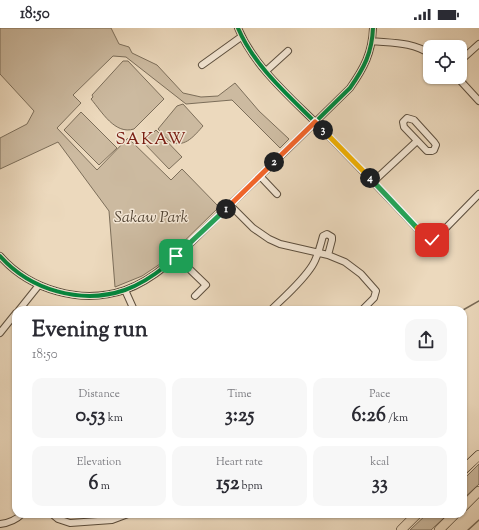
<!DOCTYPE html>
<html lang="en">
<head>
<meta charset="utf-8">
<style>
  :root { --surface:#fff; --page:#f7f7f7; --text:#2b2b33; --muted:#7c7c81 }
  body { margin:0; font-family:"Sorts Mill Goudy",serif; background:var(--page); color:var(--text); height:100vh; display:flex; flex-direction:column; font-size:15px; white-space:nowrap }
  * { box-sizing:border-box; margin:0 }
  p { font-size:13px; color:var(--muted) }
  .icon { flex:none; width:22px; height:22px; fill:none; stroke:currentColor; stroke-width:2; stroke-linecap:round; stroke-linejoin:round }
  .map { position:relative; flex:1; overflow:hidden }
  .panel { position:absolute; left:12px; top:278px; width:455px; height:212px; display:flex; flex-direction:column; background:var(--surface); border-radius:12px; box-shadow:0 1px 3px #0004 }
  .panel>* { flex:none }
  .buttons { position:absolute; left:423px; top:12px; display:grid; gap:8px }
  .buttons a { display:grid; place-items:center; width:44px; height:44px; border-radius:8px; background:var(--surface); box-shadow:0 1px 3px #0004; font-size:20px }
  .pin { position:absolute; display:grid; place-items:center; width:34px; height:34px; color:#fff; margin:-17px; border-radius:8px; box-shadow:0 2px 6px #0006 }
  .km { position:absolute; width:20px; height:20px; margin:-10px; border-radius:50%; background:#222; color:#fff; font-size:11px; line-height:20px; text-align:center }
  .round { display:grid; place-items:center; flex:none; width:42px; height:42px; border-radius:12px; background:var(--page) }
  .overview { display:flex; align-items:center; justify-content:space-between; height:68px; padding:0 20px }
  h1 { font-size:22px; font-weight:800; line-height:30px }
  .figures { display:grid; grid-template-columns:repeat(3,1fr); gap:6px; height:68px; padding:4px 20px }
  .figures div { display:grid; align-content:center; border-radius:10px; background:var(--page); text-align:center }
  .figures b { font-size:20px; font-weight:800 }
  .figures small { font-size:11px; font-weight:400 }
  .figures p { font-size:11px }
  .status { display:flex; justify-content:space-between; align-items:center; height:28px; padding:0 20px; background:var(--surface); direction:ltr }
  .status svg { height:11px; fill:currentColor }
  .map>svg:first-child { display:block }
  .green { fill:#ccbaa0; stroke:#7c6e5a }
  .lines { fill:none; stroke-linecap:round; stroke-linejoin:round }
  .stream { stroke:#796a56; stroke-width:1.5 }
  .minor-casing { stroke:#5d4f3e; stroke-width:8 }
  .highway-casing { stroke:#2d2113; stroke-width:10 }
  .minor { stroke:#f3e6d4; stroke-width:6 }
  .highway { stroke:#ecd9bd; stroke-width:9 }
  .cycleway-casing { stroke:#f3e6d4; stroke-width:6 }
  .cycleway { stroke:#00873e; stroke-width:4 }
  .split-1-casing { stroke:#fff; stroke-width:8 }
  .split-2-casing { stroke:#fff; stroke-width:8 }
  .split-3-casing { stroke:#fff; stroke-width:8 }
  .split-4-casing { stroke:#fff; stroke-width:8 }
  .split-5-casing { stroke:#fff; stroke-width:8 }
  .split-6-casing { stroke:#fff; stroke-width:8 }
  .split-1 { stroke:#22a559; stroke-width:5 }
  .split-2 { stroke:#f0652b; stroke-width:5 }
  .split-3 { stroke:#f0652b; stroke-width:5 }
  .split-4 { stroke:#f5b400; stroke-width:5 }
  .split-5 { stroke:#22a559; stroke-width:5 }
  .split-6 { stroke:#f5b400; stroke-width:5 }
  .labels { text-anchor:middle; stroke-width:3; stroke-linejoin:round; paint-order:stroke }
  .park-label { font-size:16px; font-style:italic; fill:#554736; stroke:#f3e6d4 }
  .neighbourhood-label { font-size:17px; letter-spacing:1px; fill:#7a1f14; stroke:#f3e6d4 }
</style>
</head>
<body>
<div class="status"><b>18:50</b><svg viewBox="0 0 49 12"><path d="M0 12V9h3v3zM5 12V6h3v6zM10 12V3h3v9zM15 12V0h3v12zM26 1h20v11H26zM47 4h2v5h-2z"/></svg></div>
<div class="map">
<svg width="479" height="502" viewBox="0 0 479 502">
  <rect width="100%" height="100%" fill="#ecd9bd"/>
  <filter id="stains"><feTurbulence type="fractalNoise" baseFrequency=".005" numOctaves="4"/><feColorMatrix values="0 0 0 0 .2 0 0 0 0 .09 0 0 0 0 .02 0 0 0 .5 -.17"/></filter>
  <radialGradient id="worn" r=".72"><stop offset=".6" stop-color="#630" stop-opacity="0"/><stop offset="1" stop-color="#630" stop-opacity=".3"/></radialGradient>
  <path class="green" d="M 0,0 L 111,0 L 119,16 L 129,19 L 132,25 L 157,37 L 183,65 L 201,69 L 218,68 L 235,55 L 259,83 L 289,111 L 280,120 L 232,72 L 186,76 L 126,29 L 113,28 L 73,67 L 81,75 L 57,100 L 97,142 L 128,110 L 171,152 L 182,141 L 219,179 L 163,234 L 142,248 L 115,259 L 109,183 L 58,114 L 0,141 L 0,110 L 27,96 L 34,83 L 0,46 Z
    M 123,33 L 128,33 L 164,71 L 134,101 C 115,107 102,84 91,71 L 93,69 L 92,67 Z
    M 183,76 L 203,98 C 195,107 185,120 172,114 C 167,112 162,105 158,101 L 177,78 Z
    M 81,84 L 117,120 L 99,137 L 64,102 Z
    M 156,102 L 182,129 L 169,141 L 143,114 Z
    M 479,436 L 479,456 L 463,471 L 463,452 Z
    M 427,486 L 448,486 L 431,502 L 410,502 Z"/>
  <g class="lines">
    <path class="stream" d="M 463,282 L 479,273
      M 468,502 L 479,492"/>
    <g class="minor-casing">
      <path id="minor" d="M 238,0 C 254,38 288,67 317,96 C 354,134 390,171 426,210 L 432,212 L 433,220
        M 372,13 C 392,15 413,14 430,26
        M 460,33 L 479,16
        M 202,37 L 241,9
        M 266,43 L 288,23
        M 457,49 L 479,73
        M 407,90 L 414,92 L 434,114 L 436,117 L 434,122 L 432,123 L 427,123 L 404,99 L 403,94 Z
        M 260,148 L 277,166
        M 374,153 L 417,113
        M 230,177 L 253,200 L 269,211 L 280,216 L 328,227 L 345,234 L 361,246 L 376,263 L 374,270 L 362,282
        M 432,212 L 437,209 L 479,166
        M 0,228 C 30,262 81,277 125,262 C 161,249 188,217 215,191 C 261,148 305,104 350,60 C 364,40 372,25 373,0
        M 176,228 L 206,257 L 195,268
        M 125,262 L 134,282
        M 19,282 L 39,257
        M 271,282 C 285,268 301,255 312,238 C 318,229 320,218 323,208 L 327,206 L 332,209 L 332,212 L 328,227
        M 0,305 L 16,285
        M 52,486 L 58,491 L 70,495 L 112,492 L 128,486
        M 0,496 C 9,495 16,492 22,486"/>
    </g>
    <g class="highway-casing">
      <path id="highway" d="M 463,442 L 479,427
        M 463,479 L 479,463
        M 401,502 L 417,486
        M 439,502 L 455,486"/>
    </g>
    <use href="#minor" class="minor"/>
    <use href="#highway" class="highway"/>
    <g class="cycleway-casing">
      <path id="cycleway" d="M 238,0 C 254,38 288,67 317,96 C 354,134 390,171 426,210 L 432,212 L 433,220
        M 0,228 C 30,262 81,277 125,262 C 161,249 188,217 215,191 C 261,148 305,104 350,60 C 364,40 372,25 373,0"/>
    </g>
    <use href="#cycleway" class="cycleway"/>
  </g>
  <g class="lines">
    <g class="split-1-casing">
      <path id="split-1" d="M 176,228 L 226,181"/>
    </g>
    <g class="split-2-casing">
      <path id="split-2" d="M 226,181 L 274,134"/>
    </g>
    <g class="split-3-casing">
      <path id="split-3" d="M 274,134 L 315,94 L 323,102"/>
    </g>
    <g class="split-4-casing">
      <path id="split-4" d="M 323,102 L 370,150"/>
    </g>
    <g class="split-5-casing">
      <path id="split-5" d="M 370,150 L 417,200"/>
    </g>
    <g class="split-6-casing">
      <path id="split-6" d="M 417,200 L 426,210 L 432,212"/>
    </g>
    <use href="#split-1" class="split-1"/>
    <use href="#split-2" class="split-2"/>
    <use href="#split-3" class="split-3"/>
    <use href="#split-4" class="split-4"/>
    <use href="#split-5" class="split-5"/>
    <use href="#split-6" class="split-6"/>
  </g>
  <g class="labels">
    <g class="park-label">
      <text x="151" y="194">Sakaw Park</text>
    </g>
    <g class="neighbourhood-label">
      <text x="151" y="116">SAKAW</text>
    </g>
  </g>
  <rect width="100%" height="100%" filter="url(#stains)"/>
  <rect width="100%" height="100%" fill="url(#worn)"/>
</svg>
<div class="buttons">
<a><svg class="icon" aria-label="locate" viewBox="0 0 24 24"><circle cx="12" cy="12" r="6"/><path d="M12 2v4M12 18v4M2 12h4M18 12h4"/></svg></a>
</div>
<div class="pin" style="left:176px;top:228px;background:#1e9e55"><svg class="icon" aria-label="arrive" viewBox="0 0 24 24"><path d="M6 21V4h12l-3 4 3 4H6"/></svg></div>
<div class="pin" style="left:432px;top:212px;background:#d93025"><svg class="icon" aria-label="check" viewBox="0 0 24 24"><path d="M5 12l5 5 9-10"/></svg></div>
<b class="km" style="left:226px;top:181px">1</b>
<b class="km" style="left:274px;top:134px">2</b>
<b class="km" style="left:323px;top:102px">3</b>
<b class="km" style="left:370px;top:150px">4</b>
<section class="panel">
<div class="overview"><div><h1>Evening run</h1><p>18:50</p></div><a class="round"><svg class="icon" aria-label="share" viewBox="0 0 24 24"><path d="M12 15V3M7 8l5-5 5 5M5 13v7h14v-7"/></svg></a></div>
<div class="figures">
<div><p>Distance</p><b>0.53<small> km</small></b></div>
<div><p>Time</p><b>3:25</b></div>
<div><p>Pace</p><b>6:26<small> /km</small></b></div>
</div>
<div class="figures">
<div><p>Elevation</p><b>6<small> m</small></b></div>
<div><p>Heart rate</p><b>152<small> bpm</small></b></div>
<div><p>kcal</p><b>33</b></div>
</div>
</section>
</div>
</body>
</html>
